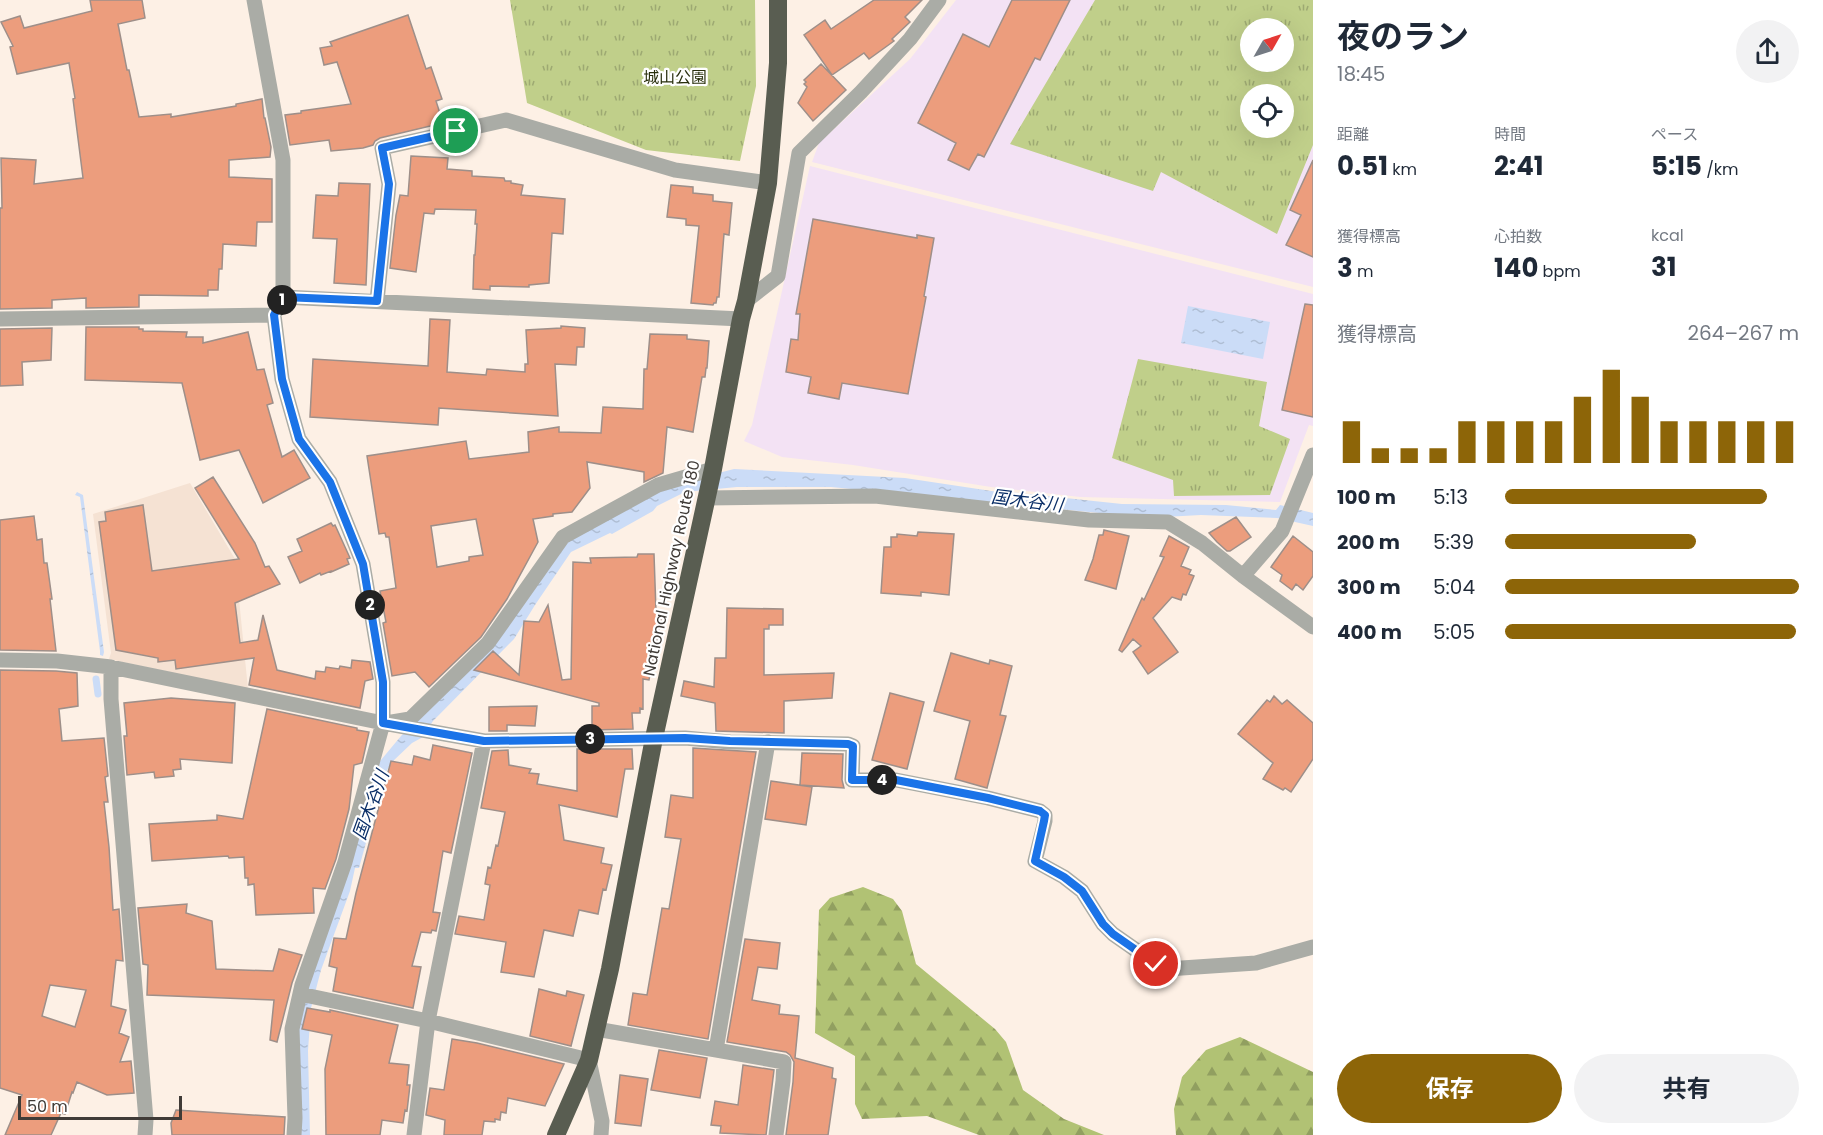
<!DOCTYPE html>
<html lang="ja">
<head>
<meta charset="utf-8">
<style>
  :root { --surface:#fff; --page:#f2f2f3; --text:#1f2937; --muted:#747a83; --accent:#8d6508 }
  body { margin:0; font-family:Poppins,"Noto Sans JP",sans-serif; background:var(--page); color:var(--text); height:100vh; display:flex; flex-direction:column; font-size:22px; white-space:nowrap }
  * { box-sizing:border-box; margin:0 }
  p { font-size:20px; color:var(--muted) }
  .icon { flex:none; width:33px; height:33px; fill:none; stroke:currentColor; stroke-width:2; stroke-linecap:round; stroke-linejoin:round }
  .map { position:relative; flex:1; overflow:hidden }
  .drawer { display:flex; flex-direction:column; background:var(--surface); width:510px }
  .drawer>* { flex:none }
  .needle { width:39px; rotate:51deg }
  .fabs { position:absolute; left:1240px; top:18px; display:grid; gap:12px }
  .fabs a { display:grid; place-items:center; width:54px; height:54px; border-radius:50%; background:var(--surface); box-shadow:0 6px 24px #0002; font-size:30px }
  .scale { position:absolute; left:18px; bottom:15px; width:164px; box-sizing:border-box; padding-left:6px; border:3px solid #403b37; border-top:0; font-size:16px; line-height:21px; white-space:nowrap; color:#403b37; -webkit-text-stroke:4px #fff; paint-order:stroke }
  .pin { position:absolute; display:grid; place-items:center; width:51px; height:51px; color:#fff; margin:-26px; border:3px solid #fff; border-radius:50%; box-shadow:0 2px 6px #0007 }
  .km { position:absolute; width:30px; height:30px; margin:-15px; border-radius:50%; background:#222; color:#fff; font-size:16px; line-height:30px; text-align:center }
  .round { display:grid; place-items:center; flex:none; width:63px; height:63px; border-radius:32px; background:var(--page) }
  .head { display:flex; align-items:center; justify-content:space-between; height:102px; padding:0 24px }
  h1 { font-size:33px; font-weight:700; line-height:45px }
  .figures { display:grid; grid-template-columns:repeat(3,1fr); gap:9px; height:102px; padding:6px 24px }
  .figures div { display:grid; align-content:center }
  .figures b { font-size:26px; font-weight:700 }
  .figures small { font-size:16px; font-weight:400 }
  .figures p { font-size:16px }
  .chart { height:168px; padding:12px 24px }
  .chart p { display:flex; justify-content:space-between }
  .chart svg { width:100%; height:108px; margin-top:6px; stroke:var(--accent); stroke-width:6 }
  .primary-button { display:flex; gap:12px; margin-top:auto; padding:12px 24px }
  .primary-button a { flex:1; height:69px; border-radius:36px; background:var(--accent); color:#fff; font-size:24px; font-weight:700; line-height:69px; text-align:center }
  .primary-button a+a { background:var(--page); color:var(--text) }
  ul { padding:0 24px; list-style:none; font-size:20px }
  li { display:grid; grid-template-columns:96px 72px 1fr; align-items:center; height:45px }
  li i { height:15px; border-radius:8px; background:var(--accent) }
  main { display:flex; flex:1; min-height:0 }
  .map>svg:first-child { display:block }
  .built { fill:#f5e2d3 }
  .education { fill:#f3e2f4; fill-rule:evenodd }
  .forest { fill:url(#forest-firs) }
  .park { fill:url(#park-tufts); fill-rule:evenodd }
  .water { fill:url(#water-ripples) }
  .lines { fill:none; stroke-linecap:round; stroke-linejoin:round }
  .stream { stroke:#cbdcf7; stroke-width:7 }
  .building { fill:#ec9d7d; stroke:#9e8f89; stroke-width:1.5; fill-rule:evenodd }
  .minor { stroke:#aaaca6; stroke-width:15 }
  .highway { stroke:#595d51; stroke-width:18 }
  .route-casing { stroke:#fff; stroke-width:12 }
  .route { stroke:#1a73e8; stroke-width:8 }
  .labels { text-anchor:middle; stroke-width:4.5; stroke-linejoin:round; paint-order:stroke }
  .park-label { font-size:16px; fill:#292f0d; stroke:#fff }
  .street-label { font-size:16px; fill:#403b37; stroke:#fff }
  .water-label { font-size:18px; font-style:italic; fill:#0a2e67; stroke:#fff }
</style>
</head>
<body>
<main>
<div class="map">
<svg width="1313" height="1135" viewBox="0 0 1313 1135">
  <defs>
    <pattern id="forest-firs" width="22" height="20" patternUnits="userSpaceOnUse" patternTransform="scale(1.5)"><rect width="22" height="20" fill="#b1c274"/><path d="M5 1l3.5 6h-7zM16 11l3.5 6h-7z" fill="#919f60"/></pattern>
    <pattern id="park-tufts" width="24" height="20" patternUnits="userSpaceOnUse" patternTransform="scale(1.5)"><rect width="24" height="20" fill="#c0cf8a"/><path d="M3 7l-1-3M5 7V3M7 7l1-3M15 17l-1-3M17 17v-4M19 17l1-3" fill="none" stroke="#9da972"/></pattern>
    <pattern id="water-ripples" width="26" height="14" patternUnits="userSpaceOnUse" patternTransform="scale(1.5)"><rect width="26" height="14" fill="#cbdcf7"/><path d="M2 4q2-2 4 0t4 0M15 11q2-2 4 0t4 0" fill="none" stroke="#afbed4"/></pattern>
  </defs>
  <rect width="100%" height="100%" fill="#fdf0e5"/>
  <path class="built" d="M 190,483 L 235,559 L 248,689 L 109,659 L 111,653 L 93,514 Z"/>
  <path class="education" d="M 956,0 L 1313,0 L 1313,287 L 812,162 L 819,143 L 910,59 ZM 1251,28 L 1284,28 L 1284,62 L 1251,62 ZM 1251,94 L 1284,94 L 1284,128 L 1251,128 Z
    M 810,166 L 1313,294 L 1313,426 L 1309,425 L 1280,502 L 1080,497 L 991,487 L 853,465 L 782,457 L 744,441 L 752,425 Z"/>
  <path class="forest" d="M 863,887 L 893,899 L 902,911 L 916,964 L 995,1029 L 1006,1042 L 1023,1090 L 1064,1119 L 1104,1135 L 979,1135 L 927,1116 L 862,1119 L 855,1104 L 855,1056 L 815,1033 L 819,910 L 830,898 Z
    M 1240,1037 L 1313,1072 L 1313,1135 L 1176,1135 L 1174,1109 L 1182,1077 L 1206,1050 Z"/>
  <path class="park" d="M 510,0 L 755,0 L 756,86 L 740,161 L 646,150 L 527,103 Z
    M 1095,0 L 1313,0 L 1313,145 L 1277,234 L 1161,172 L 1153,191 L 1010,144 ZM 1284,28 L 1284,62 L 1251,62 L 1251,28 ZM 1284,94 L 1284,128 L 1251,128 L 1251,94 Z
    M 1138,359 L 1267,382 L 1259,426 L 1290,439 L 1270,495 L 1174,496 L 1173,480 L 1112,458 Z"/>
  <path class="water" d="M 1188,306 L 1270,322 L 1263,359 L 1181,343 Z
    M 734,469 L 905,478 L 998,492 L 1000,491 L 1122,504 L 1226,505 L 1276,510 L 1280,505 L 1313,513 L 1313,526 L 1277,518 L 1201,515 L 1164,517 L 1120,515 L 831,487 L 737,487 L 685,492 L 657,506 L 653,511 L 612,534 L 610,533 L 571,552 L 535,605 L 514,639 L 433,721 L 423,737 L 412,743 L 391,763 L 385,774 L 359,868 L 355,868 L 350,891 L 321,970 L 311,1008 L 308,1051 L 310,1135 L 297,1135 L 295,1029 L 376,766 L 401,736 L 423,714 L 563,542 L 672,485 Z
    M 77,492 L 83,495 L 104,652 L 103,656 L 100,655 L 100,651 L 80,497 L 75,495 Z"/>
  <g class="lines">
    <path class="stream" d="M 96,679 L 98,694"/>
  </g>
  <path class="building" d="M 90,0 L 142,0 L 145,18 L 118,24 L 127,70 L 129,70 L 139,117 L 171,114 L 171,117 L 236,106 L 236,104 L 262,99 L 264,118 L 265,118 L 271,147 L 270,157 L 229,160 L 229,177 L 272,179 L 272,222 L 257,222 L 256,246 L 223,244 L 222,269 L 219,269 L 218,290 L 208,290 L 208,296 L 139,295 L 139,307 L 86,308 L 86,298 L 52,300 L 52,308 L 0,309 L 0,208 L 2,208 L 1,158 L 36,160 L 34,184 L 83,178 L 73,99 L 75,98 L 69,63 L 17,74 L 10,47 L 13,46 L 1,22 L 20,16 L 24,28 L 92,11 Z
    M 874,0 L 922,0 L 905,17 L 910,22 L 892,39 L 894,41 L 869,59 L 864,53 L 832,75 L 804,35 L 825,20 L 831,29 Z
    M 1012,0 L 1070,0 L 1040,60 L 1035,58 L 984,157 L 978,154 L 969,170 L 948,160 L 956,143 L 918,123 L 963,34 L 989,47 Z
    M 408,15 L 426,69 L 431,67 L 442,99 L 436,101 L 443,123 L 380,138 L 375,141 L 373,145 L 363,148 L 331,151 L 329,140 L 290,145 L 285,115 L 301,113 L 301,111 L 351,104 L 337,62 L 324,65 L 320,48 L 332,46 L 330,42 Z
    M 821,64 L 846,90 L 813,121 L 798,103 L 807,87 L 804,84 L 806,82 L 804,80 Z
    M 411,156 L 448,158 L 447,169 L 472,171 L 472,176 L 504,178 L 505,181 L 511,181 L 511,183 L 523,185 L 521,195 L 565,199 L 563,234 L 552,233 L 549,283 L 529,285 L 529,287 L 490,286 L 490,290 L 473,289 L 474,255 L 475,255 L 477,224 L 475,224 L 476,210 L 435,209 L 434,214 L 424,213 L 416,272 L 390,268 L 396,215 L 400,195 L 408,196 Z
    M 1313,160 L 1313,257 L 1286,245 L 1301,215 L 1290,210 Z
    M 339,183 L 370,184 L 366,285 L 334,283 L 337,239 L 313,238 L 316,195 L 338,196 Z
    M 671,185 L 693,187 L 693,193 L 713,195 L 713,201 L 732,203 L 729,235 L 724,234 L 719,297 L 717,297 L 716,303 L 714,303 L 713,305 L 691,303 L 699,226 L 686,225 L 686,219 L 667,217 Z
    M 813,219 L 917,238 L 917,235 L 934,238 L 924,296 L 926,297 L 908,394 L 842,383 L 839,399 L 808,393 L 811,377 L 786,372 L 791,339 L 798,340 L 800,314 L 796,314 Z
    M 1305,304 L 1313,305 L 1313,417 L 1282,410 Z
    M 430,319 L 450,320 L 447,372 L 486,375 L 487,369 L 525,372 L 525,364 L 528,364 L 526,330 L 561,328 L 561,326 L 585,328 L 584,347 L 577,347 L 576,365 L 555,364 L 558,416 L 439,408 L 438,425 L 310,417 L 313,359 L 428,366 Z
    M 86,327 L 139,327 L 139,329 L 143,329 L 143,331 L 187,332 L 186,337 L 203,337 L 203,343 L 248,332 L 257,370 L 264,369 L 273,403 L 267,405 L 282,457 L 294,450 L 310,478 L 263,503 L 239,450 L 200,460 L 182,383 L 85,380 Z
    M 52,328 L 51,360 L 22,362 L 23,385 L 0,386 L 0,329 Z
    M 650,334 L 687,335 L 687,339 L 709,341 L 707,368 L 706,368 L 705,377 L 702,377 L 693,432 L 667,427 L 663,473 L 644,482 L 644,472 L 587,462 L 590,488 L 572,512 L 553,514 L 553,516 L 533,519 L 538,542 L 507,599 L 481,637 L 429,687 L 415,672 L 392,676 L 383,623 L 386,622 L 380,591 L 396,588 L 389,537 L 386,537 L 385,533 L 379,534 L 367,456 L 466,441 L 469,459 L 529,452 L 528,432 L 559,427 L 559,432 L 601,433 L 603,407 L 643,409 L 644,369 L 647,369 ZM 476,519 L 483,555 L 469,557 L 469,561 L 437,567 L 431,526 Z
    M 213,477 L 255,543 L 265,567 L 269,566 L 280,584 L 235,603 L 240,643 L 258,640 L 263,615 L 277,670 L 315,679 L 316,671 L 325,672 L 326,667 L 339,669 L 340,666 L 351,668 L 352,660 L 370,662 L 373,679 L 365,681 L 360,708 L 249,685 L 254,658 L 176,669 L 175,660 L 158,662 L 158,658 L 116,650 L 99,522 L 106,521 L 105,512 L 143,505 L 152,571 L 239,559 L 195,488 Z
    M 34,516 L 37,540 L 42,539 L 44,563 L 47,563 L 52,599 L 50,599 L 56,651 L 0,650 L 0,520 Z
    M 1236,517 L 1251,537 L 1230,551 L 1227,551 L 1217,542 L 1209,533 Z
    M 331,523 L 333,526 L 335,525 L 350,558 L 347,559 L 349,564 L 331,572 L 331,571 L 321,575 L 320,573 L 300,583 L 288,557 L 302,551 L 297,539 Z
    M 1104,530 L 1129,536 L 1116,589 L 1085,580 L 1093,559 L 1099,535 L 1103,535 Z
    M 918,532 L 954,534 L 949,595 L 921,592 L 921,596 L 881,593 L 884,547 L 891,547 L 891,537 L 897,537 L 897,534 L 917,536 Z
    M 1169,536 L 1189,547 L 1181,566 L 1191,570 L 1189,574 L 1194,576 L 1186,595 L 1183,594 L 1181,600 L 1172,597 L 1153,618 L 1178,652 L 1148,674 L 1133,652 L 1141,646 L 1133,639 L 1122,652 L 1119,650 L 1142,598 L 1144,600 L 1164,557 L 1160,556 Z
    M 1293,536 L 1313,552 L 1313,576 L 1303,590 L 1296,584 L 1292,590 L 1280,581 L 1282,575 L 1271,567 Z
    M 638,554 L 654,554 L 656,612 L 662,614 L 649,680 L 643,679 L 643,709 L 640,708 L 640,713 L 632,713 L 633,729 L 592,730 L 592,706 L 599,706 L 599,703 L 474,670 L 493,651 L 519,675 L 524,621 L 539,622 L 548,605 L 562,680 L 571,679 L 573,562 L 591,563 L 590,558 L 637,557 Z
    M 727,608 L 783,609 L 783,625 L 769,625 L 769,629 L 764,629 L 764,675 L 834,673 L 832,698 L 784,701 L 784,733 L 716,731 L 715,703 L 681,696 L 684,681 L 714,687 L 715,658 L 726,658 Z
    M 951,653 L 989,664 L 990,660 L 1012,666 L 1000,715 L 1006,716 L 987,788 L 955,779 L 970,721 L 934,711 Z
    M 0,670 L 56,671 L 77,673 L 78,706 L 59,709 L 62,741 L 104,738 L 108,776 L 105,777 L 108,802 L 104,802 L 109,847 L 113,910 L 119,909 L 123,961 L 116,960 L 111,1006 L 126,1010 L 119,1033 L 129,1037 L 120,1062 L 131,1061 L 134,1093 L 107,1095 L 77,1082 L 73,1093 L 72,1092 L 65,1114 L 61,1113 L 51,1135 L 5,1135 L 22,1095 L 0,1088 ZM 50,985 L 86,990 L 75,1027 L 42,1016 Z
    M 890,693 L 924,702 L 907,769 L 872,760 Z
    M 1274,696 L 1282,704 L 1287,700 L 1313,723 L 1313,759 L 1291,792 L 1285,788 L 1283,790 L 1263,779 L 1273,763 L 1238,734 L 1267,700 L 1270,702 Z
    M 171,698 L 235,703 L 232,763 L 180,759 L 181,769 L 173,770 L 174,776 L 155,778 L 154,772 L 127,775 L 124,736 L 127,736 L 124,703 Z
    M 537,706 L 535,726 L 507,725 L 507,731 L 489,731 L 489,707 Z
    M 267,709 L 357,728 L 357,730 L 369,732 L 362,763 L 354,765 L 349,809 L 336,859 L 325,889 L 313,888 L 314,913 L 256,915 L 254,884 L 248,885 L 248,878 L 245,878 L 244,857 L 229,858 L 228,856 L 152,861 L 149,824 L 217,820 L 217,815 L 243,819 Z
    M 433,745 L 472,753 L 451,853 L 443,851 L 433,912 L 440,913 L 436,931 L 432,930 L 431,933 L 421,932 L 412,966 L 421,967 L 413,1008 L 333,991 L 337,968 L 329,966 L 334,938 L 346,939 L 356,893 L 391,761 L 412,765 L 414,756 L 430,760 Z
    M 693,748 L 756,752 L 708,1039 L 628,1025 L 633,993 L 647,995 L 662,908 L 669,909 L 681,839 L 665,837 L 671,795 L 693,798 Z
    M 577,749 L 632,749 L 633,769 L 625,769 L 617,817 L 559,805 L 564,840 L 604,848 L 601,863 L 612,865 L 606,890 L 603,889 L 598,914 L 579,910 L 573,936 L 544,930 L 534,977 L 501,972 L 506,942 L 455,934 L 459,916 L 484,920 L 490,885 L 485,884 L 488,867 L 491,868 L 496,845 L 498,846 L 505,812 L 481,808 L 492,751 L 508,750 L 509,765 L 531,769 L 529,773 L 539,774 L 537,784 L 577,791 Z
    M 802,753 L 843,754 L 842,780 L 844,788 L 800,785 Z
    M 771,781 L 812,787 L 806,825 L 765,819 Z
    M 187,904 L 186,913 L 212,921 L 216,969 L 273,971 L 279,949 L 302,955 L 292,983 L 277,1042 L 270,1040 L 274,1000 L 147,995 L 148,965 L 143,964 L 138,908 Z
    M 745,939 L 780,943 L 777,969 L 758,967 L 752,1000 L 780,1005 L 779,1014 L 799,1016 L 795,1058 L 833,1068 L 832,1078 L 836,1079 L 828,1135 L 786,1135 L 793,1082 L 794,1062 L 790,1055 L 786,1052 L 727,1042 Z
    M 539,989 L 566,996 L 567,991 L 584,995 L 571,1046 L 530,1036 Z
    M 307,1008 L 330,1012 L 330,1010 L 398,1025 L 389,1063 L 409,1065 L 407,1085 L 410,1085 L 407,1111 L 405,1110 L 403,1123 L 382,1120 L 380,1135 L 326,1135 L 325,1069 L 332,1035 L 302,1029 Z
    M 452,1039 L 477,1043 L 564,1064 L 545,1106 L 508,1098 L 506,1113 L 501,1112 L 500,1120 L 495,1119 L 495,1122 L 484,1121 L 482,1135 L 444,1135 L 445,1120 L 426,1115 L 430,1088 L 444,1090 Z
    M 659,1050 L 707,1058 L 700,1098 L 651,1090 Z
    M 743,1065 L 774,1070 L 766,1135 L 720,1133 L 721,1126 L 711,1125 L 715,1101 L 738,1105 Z
    M 620,1075 L 648,1079 L 641,1126 L 615,1123 Z
    M 176,1110 L 285,1117 L 284,1135 L 172,1135 L 171,1123 Z"/>
  <g class="lines">
    <path class="minor" d="M 254,0 L 283,160 L 283,297 L 274,315 L 282,379 L 299,439 L 330,482 L 363,564 L 383,682 L 383,723 L 345,862 L 302,985 L 292,1029 L 295,1118 L 294,1135
      M 283,297 L 741,319
      M 377,301 L 389,184 L 382,148 L 506,120 L 675,170 L 768,183
      M 746,301 L 778,276 L 799,153 L 861,92 L 910,39 L 939,0
      M 0,319 L 274,315
      M 707,498 L 875,496 L 1089,520 L 1168,522 L 1202,543 L 1243,576 L 1313,627
      M 1243,576 L 1282,531 L 1313,455
      M 0,660 L 57,661 L 111,667 L 383,723 L 484,741 L 685,738 L 730,742 L 848,744 L 853,746 L 852,780 L 896,780 L 988,798 L 1040,811 L 1045,815 L 1045,821 L 1035,861 L 1064,877 L 1082,891 L 1103,924 L 1113,934 L 1156,964 L 1167,969 L 1256,963 L 1313,947
      M 111,667 L 111,699 L 146,1120 L 145,1135
      M 392,722 L 410,719 L 488,643 L 563,537 L 658,485 L 713,469
      M 300,994 L 428,1021 L 589,1060 L 602,1121 L 601,1135
      M 596,1029 L 784,1062 L 783,1081 L 776,1135
      M 716,1050 L 768,742
      M 414,1135 L 428,1021 L 484,741"/>
    <path class="highway" d="M 556,1135 L 589,1060 L 610,969 L 654,738 L 713,469 L 741,319 L 746,301 L 768,183 L 778,63 L 778,0"/>
  </g>
  <g class="lines">
    <g class="route-casing">
      <path id="route" d="M 456,131 L 382,148 L 389,184 L 377,301 L 283,297 L 274,315 L 282,379 L 299,439 L 330,482 L 363,564 L 383,682 L 383,723 L 484,741 L 685,738 L 730,741 L 848,744 L 853,746 L 852,780 L 896,780 L 988,798 L 1040,811 L 1045,815 L 1044,821 L 1035,861 L 1064,877 L 1082,891 L 1103,924 L 1113,934 L 1156,964"/>
    </g>
    <use href="#route" class="route"/>
  </g>
  <g class="labels">
    <g class="park-label">
      <text x="675" y="83">城山公園</text>
    </g>
    <g class="street-label">
      <text transform="translate(671 568) rotate(-78)" y="6">National Highway Route 180</text>
    </g>
    <g class="water-label">
      <text transform="translate(1027 501) rotate(7)" y="6">国木谷川</text>
      <text transform="translate(371 805) rotate(-70)" y="6">国木谷川</text>
    </g>
  </g>
</svg>
<div class="fabs">
<a><svg class="needle" viewBox="-14 -14 28 28"><path d="M0-13l5 13h-10z" fill="#e53935"/><path d="M0 13l5-13h-10z" fill="#747a83"/></svg></a>
<a><svg class="icon" aria-label="locate" viewBox="0 0 24 24"><circle cx="12" cy="12" r="6"/><path d="M12 2v4M12 18v4M2 12h4M18 12h4"/></svg></a>
</div>
<div class="scale">50 m</div>
<div class="pin" style="left:456px;top:131px;background:#1e9e55"><svg class="icon" aria-label="arrive" viewBox="0 0 24 24"><path d="M6 21V4h12l-3 4 3 4H6"/></svg></div>
<div class="pin" style="left:1156px;top:964px;background:#d93025"><svg class="icon" aria-label="check" viewBox="0 0 24 24"><path d="M5 12l5 5 9-10"/></svg></div>
<b class="km" style="left:282px;top:300px">1</b>
<b class="km" style="left:370px;top:605px">2</b>
<b class="km" style="left:590px;top:739px">3</b>
<b class="km" style="left:882px;top:780px">4</b>
</div>
<section class="drawer">
<div class="head"><div><h1>夜のラン</h1><p>18:45</p></div><a class="round"><svg class="icon" aria-label="share" viewBox="0 0 24 24"><path d="M12 15V3M7 8l5-5 5 5M5 13v7h14v-7"/></svg></a></div>
<div class="figures">
<div><p>距離</p><b>0.51<small> km</small></b></div>
<div><p>時間</p><b>2:41</b></div>
<div><p>ペース</p><b>5:15<small> /km</small></b></div>
</div>
<div class="figures">
<div><p>獲得標高</p><b>3<small> m</small></b></div>
<div><p>心拍数</p><b>140<small> bpm</small></b></div>
<div><p>kcal</p><b>31</b></div>
</div>
<div class="chart"><p><span>獲得標高</span>264–267 m</p>
<svg viewBox="0 0 160 44" preserveAspectRatio="none"><path d="M5 44V27M15 44V38M25 44V38M35 44V38M45 44V27M55 44V27M65 44V27M75 44V27M85 44V17M95 44V6M105 44V17M115 44V27M125 44V27M135 44V27M145 44V27M155 44V27"/></svg>
</div>
<ul>
<li><b>100 m</b>5:13<i style="width:89%"></i></li>
<li><b>200 m</b>5:39<i style="width:65%"></i></li>
<li><b>300 m</b>5:04<i style="width:100%"></i></li>
<li><b>400 m</b>5:05<i style="width:99%"></i></li>
</ul>
<div class="primary-button"><a>保存</a><a>共有</a></div>
</section>
</main>
</body>
</html>
